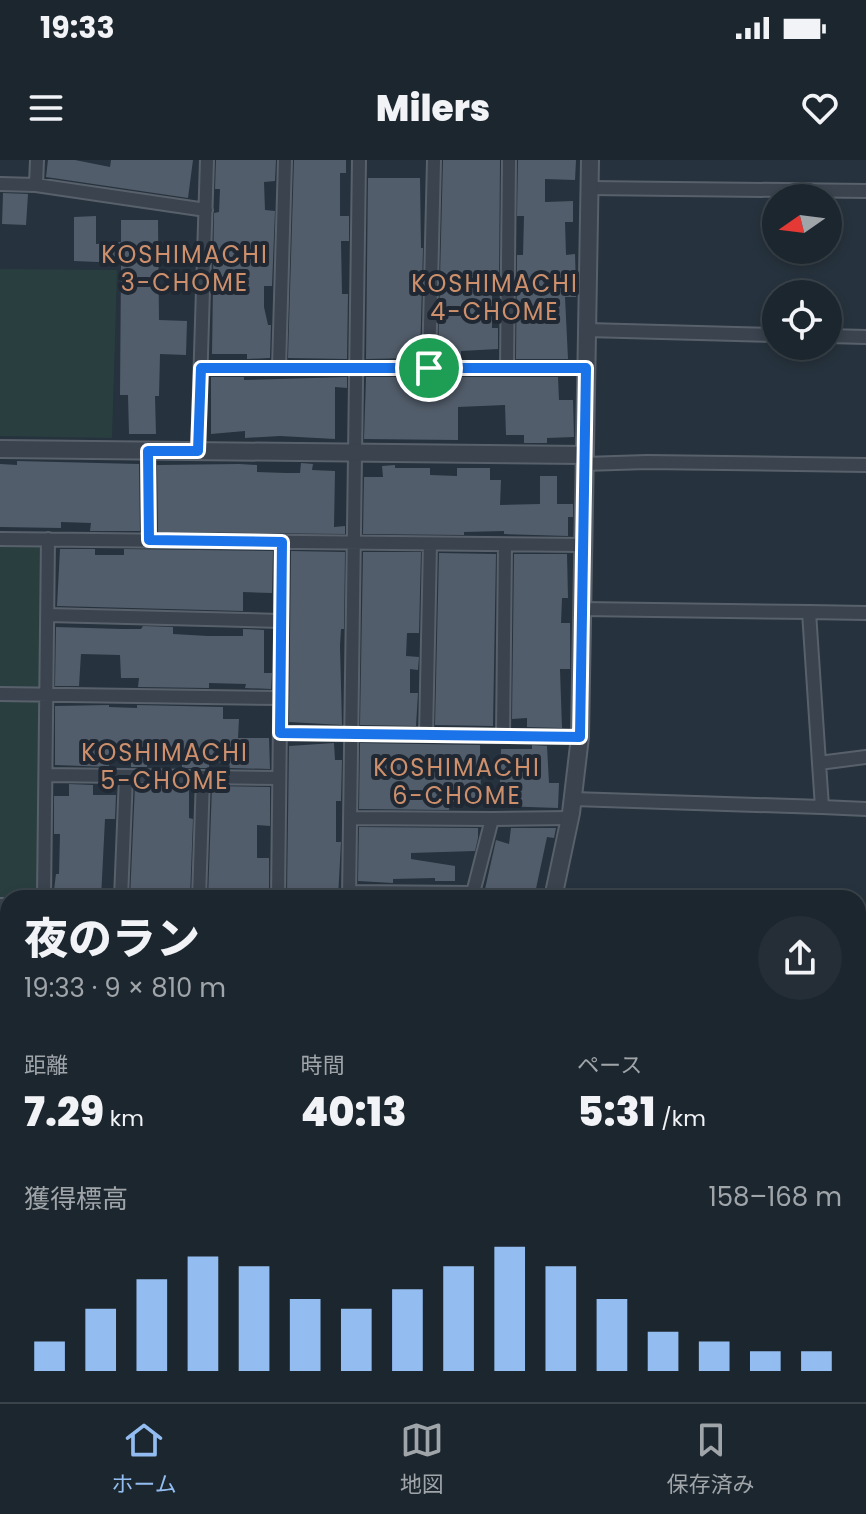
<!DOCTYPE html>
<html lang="ja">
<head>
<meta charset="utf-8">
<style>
  :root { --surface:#1c262e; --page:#252e36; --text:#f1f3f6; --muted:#a0a5aa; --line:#3a434a; --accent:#93bdf1 }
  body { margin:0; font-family:Poppins,"Noto Sans JP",sans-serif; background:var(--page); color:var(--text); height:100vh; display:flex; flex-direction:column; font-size:30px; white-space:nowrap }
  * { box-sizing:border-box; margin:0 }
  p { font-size:26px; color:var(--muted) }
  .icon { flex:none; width:44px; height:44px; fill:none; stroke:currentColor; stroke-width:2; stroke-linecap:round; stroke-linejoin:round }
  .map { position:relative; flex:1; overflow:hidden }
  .panel { position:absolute; left:0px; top:730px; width:866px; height:512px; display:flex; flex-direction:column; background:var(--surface); border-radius:24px 24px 0 0; box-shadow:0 4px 12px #0003,0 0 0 2px var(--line) }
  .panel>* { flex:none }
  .needle { width:52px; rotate:256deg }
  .fabs { position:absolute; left:762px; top:24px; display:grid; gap:16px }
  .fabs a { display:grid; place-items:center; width:80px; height:80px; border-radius:50%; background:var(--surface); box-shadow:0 4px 12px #0003,0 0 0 2px var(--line); font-size:40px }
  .pin { position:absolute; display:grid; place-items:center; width:68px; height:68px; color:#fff; margin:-34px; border:4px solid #fff; border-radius:50%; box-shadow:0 2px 8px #0007 }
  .round { display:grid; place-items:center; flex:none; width:84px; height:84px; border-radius:42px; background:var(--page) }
  .overview { display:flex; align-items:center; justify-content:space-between; height:136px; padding:0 24px }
  h1 { font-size:44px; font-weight:800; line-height:60px }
  .figures { display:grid; grid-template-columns:repeat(3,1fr); gap:12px; height:136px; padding:8px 24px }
  .figures div { display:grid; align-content:center }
  .figures b { font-size:40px; font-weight:800 }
  .figures small { font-size:22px; font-weight:400 }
  .figures p { font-size:22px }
  .chart { height:224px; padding:16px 24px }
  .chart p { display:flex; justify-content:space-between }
  .chart svg { width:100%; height:144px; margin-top:8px; stroke:var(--accent); stroke-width:6 }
  .status { display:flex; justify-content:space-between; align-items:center; height:56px; padding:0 40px; background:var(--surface); direction:ltr }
  .status svg { height:22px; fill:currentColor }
  header { display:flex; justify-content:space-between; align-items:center; height:104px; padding:0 24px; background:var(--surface); font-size:36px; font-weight:800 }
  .tab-bar { display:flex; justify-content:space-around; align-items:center; height:112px; border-top:2px solid var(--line); background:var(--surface); font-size:22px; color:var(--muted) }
  .tab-bar a { display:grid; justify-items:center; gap:4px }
  .tab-bar .selected { color:var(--accent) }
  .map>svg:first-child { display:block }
  .green { fill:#293f3f }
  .building { fill:#525d6b }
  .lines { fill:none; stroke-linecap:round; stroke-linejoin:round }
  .minor-casing { stroke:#58616b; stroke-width:16 }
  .tertiary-casing { stroke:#58616b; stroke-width:20 }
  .minor { stroke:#3a434e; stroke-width:12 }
  .tertiary { stroke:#3a434e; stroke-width:16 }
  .route-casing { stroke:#fff; stroke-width:16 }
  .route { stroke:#1a73e8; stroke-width:10 }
  .labels { text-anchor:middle; stroke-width:8; stroke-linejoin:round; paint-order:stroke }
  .neighbourhood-label { font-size:24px; letter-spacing:2px; fill:#ce906c; stroke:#1f2833 }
</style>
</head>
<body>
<div class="status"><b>19:33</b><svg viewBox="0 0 49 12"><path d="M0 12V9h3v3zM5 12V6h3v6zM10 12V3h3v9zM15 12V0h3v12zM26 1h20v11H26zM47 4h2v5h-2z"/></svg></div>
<header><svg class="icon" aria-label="menu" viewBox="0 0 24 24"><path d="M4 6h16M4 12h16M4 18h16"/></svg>Milers<svg class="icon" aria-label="heart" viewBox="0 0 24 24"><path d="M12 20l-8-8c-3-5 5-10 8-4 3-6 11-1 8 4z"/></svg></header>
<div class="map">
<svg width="866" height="1242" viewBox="0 0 866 1242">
  <rect width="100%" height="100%" fill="#26323d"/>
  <path class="green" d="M 0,109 L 117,110 L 112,278 L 0,276 Z
    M 0,380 L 45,381 L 39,738 L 8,738 L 8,825 L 0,824 Z"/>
  <path class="building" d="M 48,0 L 75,0 L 110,7 L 111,0 L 193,0 L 188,38 L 46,17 Z
    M 216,0 L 276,0 L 275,21 L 264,22 L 265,50 L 275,51 L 272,126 L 264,126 L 264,147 L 268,165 L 271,165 L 270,198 L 247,199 L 247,194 L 212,194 L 214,53 L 219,52 L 220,29 L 215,29 Z
    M 294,0 L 346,0 L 346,13 L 340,13 L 340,56 L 349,56 L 349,81 L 341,81 L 342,134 L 348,134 L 347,199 L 288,198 Z
    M 443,0 L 500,0 L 499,127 L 492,127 L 492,168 L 498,168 L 498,189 L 461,191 L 461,196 L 438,197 Z
    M 518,0 L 576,0 L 575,20 L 545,19 L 545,42 L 573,41 L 573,62 L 565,62 L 566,95 L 575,94 L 576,126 L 576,137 L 565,137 L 568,199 L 516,199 L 517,95 L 523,95 L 524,56 L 517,56 Z
    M 368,18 L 420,18 L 421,88 L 423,88 L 420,198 L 366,199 Z
    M 3,33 L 28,34 L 26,65 L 2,64 Z
    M 96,56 L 96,84 L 121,82 L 121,60 L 158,60 L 159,160 L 187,161 L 186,195 L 160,194 L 159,236 L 155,236 L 156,274 L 129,274 L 128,235 L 120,235 L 121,103 L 74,101 L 74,57 Z
    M 211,217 L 244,217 L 244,220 L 347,217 L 347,228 L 335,227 L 335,279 L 280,276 L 245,278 L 245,271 L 211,274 Z
    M 366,217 L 558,217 L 559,240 L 573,240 L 574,277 L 547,278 L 547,283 L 524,283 L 524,275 L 506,275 L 505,245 L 458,247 L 458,280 L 364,279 Z
    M 17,301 L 139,304 L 140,371 L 90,371 L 91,363 L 61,362 L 61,368 L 0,367 L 0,304 L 17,305 Z
    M 301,303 L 313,304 L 312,310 L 335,311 L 334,367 L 345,366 L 345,374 L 158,372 L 157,305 L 239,304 L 257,305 L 257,312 L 286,313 L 300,313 Z
    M 395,305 L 395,308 L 430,308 L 430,315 L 457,316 L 457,308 L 490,308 L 490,320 L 501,320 L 500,345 L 540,344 L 540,316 L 557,316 L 557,344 L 573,344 L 573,357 L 568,357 L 568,376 L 504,374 L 504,371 L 464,372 L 464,375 L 363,374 L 364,317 L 383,317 L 382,306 Z
    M 60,389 L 95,389 L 95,395 L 124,395 L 124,389 L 273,391 L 272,433 L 243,432 L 243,451 L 57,446 Z
    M 291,391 L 345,392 L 344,469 L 341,469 L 340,486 L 342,565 L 289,562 Z
    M 363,392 L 421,392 L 419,473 L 407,473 L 406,496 L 419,497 L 418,510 L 410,509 L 410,533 L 418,533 L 416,566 L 360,565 Z
    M 439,393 L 496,394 L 493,566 L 435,565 Z
    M 514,394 L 567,394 L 568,438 L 562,438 L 561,463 L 570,463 L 570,509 L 560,509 L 562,568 L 527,567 L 527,558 L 512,559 Z
    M 143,466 L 173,467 L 173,474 L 208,476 L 243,476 L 243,469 L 264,470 L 264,513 L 272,513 L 271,529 L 245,528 L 246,524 L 209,523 L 209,528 L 138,527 L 139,518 L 121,518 L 120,495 L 81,494 L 79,526 L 55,526 L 56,467 L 122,469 L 141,469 Z
    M 109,545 L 109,547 L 137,548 L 137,545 L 223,547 L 223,559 L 239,559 L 238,578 L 269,578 L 270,609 L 230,608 L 229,603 L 209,602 L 209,608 L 182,608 L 182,604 L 147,603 L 147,607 L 131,607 L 131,597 L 109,598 L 109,607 L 55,605 L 55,546 Z
    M 334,583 L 335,600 L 342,600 L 341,641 L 336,641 L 336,682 L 341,682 L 338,738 L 287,734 L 289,586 Z
    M 360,583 L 480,585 L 481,641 L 450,642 L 449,650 L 359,649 Z
    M 532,585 L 547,586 L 549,623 L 559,623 L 558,648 L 499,646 L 501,589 L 532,589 Z
    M 69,624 L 93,625 L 93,635 L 116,635 L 115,659 L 105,659 L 101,738 L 53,738 L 56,714 L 59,714 L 60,674 L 54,674 L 54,636 L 69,636 Z
    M 135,625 L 189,626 L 189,658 L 193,659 L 190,738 L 130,738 Z
    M 212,626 L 270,627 L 270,666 L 257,665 L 257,698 L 269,698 L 269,738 L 208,738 Z
    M 359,667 L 478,668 L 478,678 L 475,691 L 411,693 L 411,699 L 455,706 L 455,721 L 435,721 L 435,718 L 393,719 L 393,723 L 358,721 Z
    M 511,668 L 556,668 L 554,678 L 547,677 L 534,738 L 483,738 L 496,680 L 509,684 Z"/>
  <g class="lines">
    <g class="minor-casing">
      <path id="minor" d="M 0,24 L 36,25 L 206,50
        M 36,25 L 37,0
        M 589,28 L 866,31
        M 587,170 L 776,175
        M 828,176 L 866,177
        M 201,208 L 586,208
        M 279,208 L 285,0
        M 429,208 L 434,0
        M 507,208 L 509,0
        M 148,291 L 149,380
        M 198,291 L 207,0
        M 584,304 L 647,302 L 866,305
        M 0,379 L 583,385
        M 582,449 L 809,452
        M 48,455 L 281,461
        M 0,534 L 280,538
        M 280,573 L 580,577
        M 426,575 L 430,384
        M 503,576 L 505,385
        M 866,597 L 819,603 L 822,647 L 866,649
        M 819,603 L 809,452 L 866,453
        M 46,615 L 279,618
        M 573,639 L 822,647
        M 350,658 L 492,659 L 473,733
        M 492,659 L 570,658
        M 349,732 L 473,733 L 472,738
        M 44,738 L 48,379
        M 121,738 L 126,616
        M 199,738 L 203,617
        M 278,738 L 282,382
        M 349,738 L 359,0
        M 0,745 L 8,745
        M 0,818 L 8,819
        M 858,1052 L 866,1051
        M 0,1075 L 8,1074
        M 152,1234 L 152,1242"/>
    </g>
    <g class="tertiary-casing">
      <path id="tertiary" d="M 0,289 L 585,295
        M 553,738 L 571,653 L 580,577 L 590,0
        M 525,1234 L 525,1242"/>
    </g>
    <use href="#minor" class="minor"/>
    <use href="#tertiary" class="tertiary"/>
  </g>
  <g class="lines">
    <g class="route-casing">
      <path id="route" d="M 201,208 L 586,208 L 580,577 L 280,573 L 282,382 L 149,380 L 148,291 L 198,291 Z"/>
    </g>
    <use href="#route" class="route"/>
  </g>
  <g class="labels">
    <g class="neighbourhood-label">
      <text x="185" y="103">KOSHIMACHI<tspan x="185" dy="28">3-CHOME</tspan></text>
      <text x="495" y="132">KOSHIMACHI<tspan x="495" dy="28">4-CHOME</tspan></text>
      <text x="165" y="601">KOSHIMACHI<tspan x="165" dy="28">5-CHOME</tspan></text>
      <text x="457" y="616">KOSHIMACHI<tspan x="457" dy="28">6-CHOME</tspan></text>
    </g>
  </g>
</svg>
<div class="fabs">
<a><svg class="needle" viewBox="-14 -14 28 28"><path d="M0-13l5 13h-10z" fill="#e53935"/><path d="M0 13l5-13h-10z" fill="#a0a5aa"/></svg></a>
<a><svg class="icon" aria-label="locate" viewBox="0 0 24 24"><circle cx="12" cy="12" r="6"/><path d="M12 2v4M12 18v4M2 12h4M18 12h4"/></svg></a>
</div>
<div class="pin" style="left:429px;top:208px;background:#1e9e55"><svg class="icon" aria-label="arrive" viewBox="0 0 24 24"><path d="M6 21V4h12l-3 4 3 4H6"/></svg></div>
<section class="panel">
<div class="overview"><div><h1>夜のラン</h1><p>19:33 · 9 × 810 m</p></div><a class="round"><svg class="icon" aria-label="share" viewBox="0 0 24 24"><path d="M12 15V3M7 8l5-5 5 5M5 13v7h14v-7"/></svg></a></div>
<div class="figures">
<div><p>距離</p><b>7.29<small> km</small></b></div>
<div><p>時間</p><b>40:13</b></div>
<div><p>ペース</p><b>5:31<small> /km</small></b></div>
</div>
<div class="chart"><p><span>獲得標高</span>158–168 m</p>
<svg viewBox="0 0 160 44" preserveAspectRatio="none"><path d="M5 44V35M15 44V25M25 44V16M35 44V9M45 44V12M55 44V22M65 44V25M75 44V19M85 44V12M95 44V6M105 44V12M115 44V22M125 44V32M135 44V35M145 44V38M155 44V38"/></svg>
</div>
</section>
</div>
<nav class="tab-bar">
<a class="selected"><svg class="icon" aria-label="home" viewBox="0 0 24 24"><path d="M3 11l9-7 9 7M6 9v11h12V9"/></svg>ホーム</a>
<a><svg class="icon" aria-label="map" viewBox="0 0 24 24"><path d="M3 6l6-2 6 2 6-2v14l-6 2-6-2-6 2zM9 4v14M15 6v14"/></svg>地図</a>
<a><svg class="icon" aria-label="saved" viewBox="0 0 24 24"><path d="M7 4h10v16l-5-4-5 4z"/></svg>保存済み</a>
</nav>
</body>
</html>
